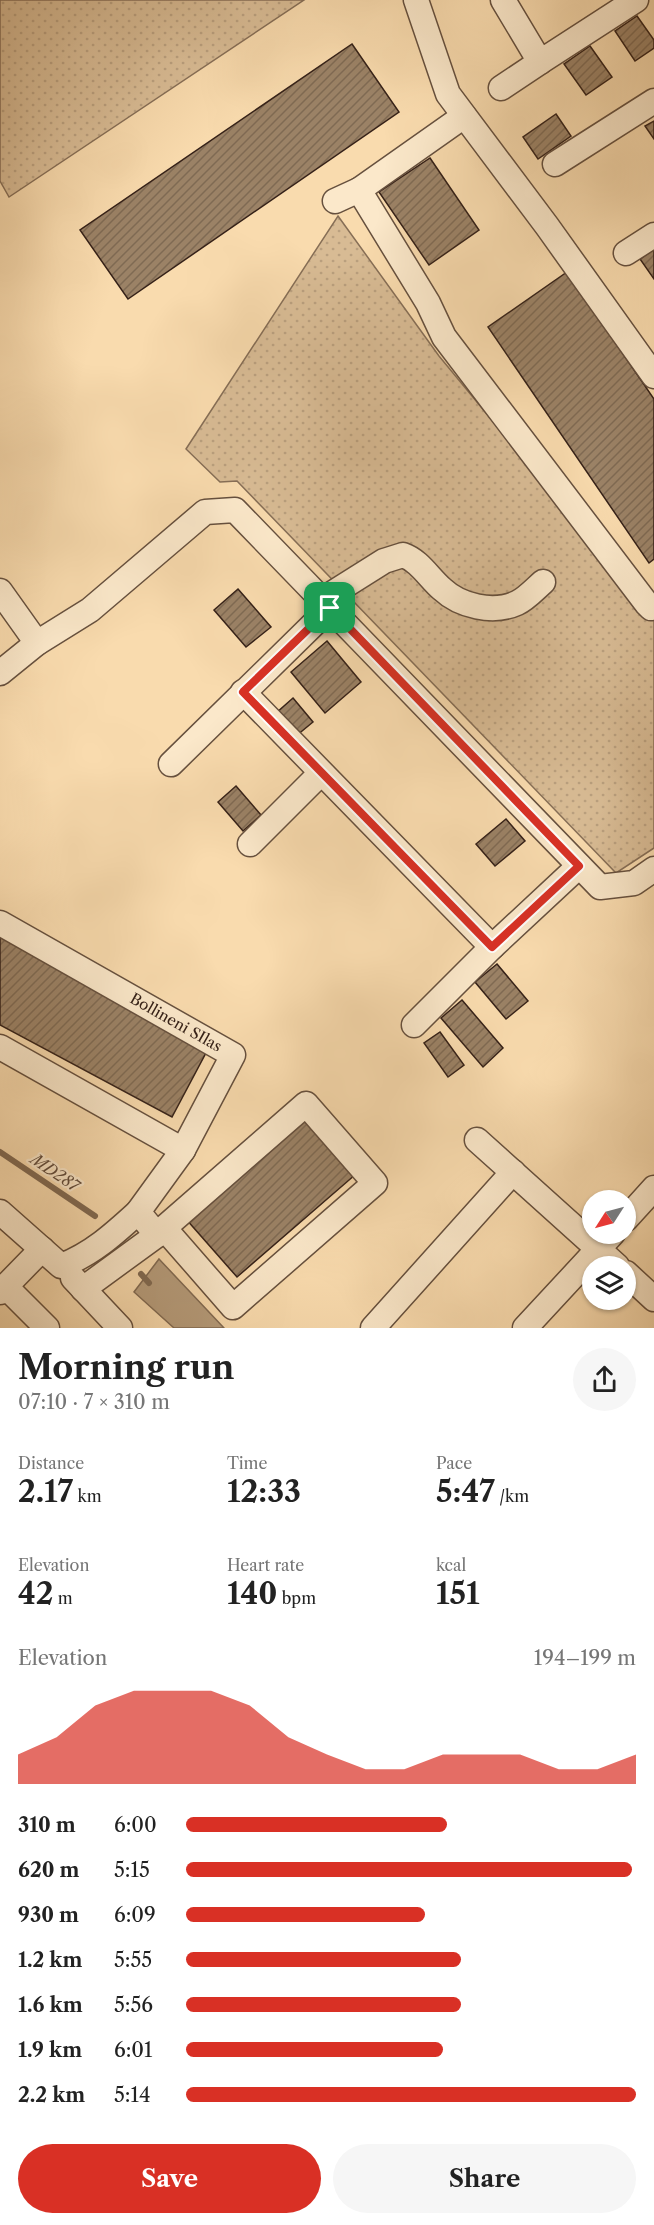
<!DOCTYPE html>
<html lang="en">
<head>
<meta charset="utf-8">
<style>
  :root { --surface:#fff; --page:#f6f6f6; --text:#222; --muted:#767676; --accent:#d93025 }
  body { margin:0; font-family:"Libre Caslon Text",serif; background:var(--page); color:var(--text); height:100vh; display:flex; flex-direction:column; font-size:22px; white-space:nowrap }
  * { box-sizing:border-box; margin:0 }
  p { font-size:20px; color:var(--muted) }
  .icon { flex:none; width:33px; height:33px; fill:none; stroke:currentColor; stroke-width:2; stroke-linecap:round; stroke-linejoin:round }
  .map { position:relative; height:1328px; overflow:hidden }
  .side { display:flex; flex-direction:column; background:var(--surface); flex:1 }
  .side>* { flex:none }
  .needle { width:39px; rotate:234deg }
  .controls { position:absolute; left:582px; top:1190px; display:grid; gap:12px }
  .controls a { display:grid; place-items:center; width:54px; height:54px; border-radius:50%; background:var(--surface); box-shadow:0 2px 4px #0004; font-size:30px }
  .pin { position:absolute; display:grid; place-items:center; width:51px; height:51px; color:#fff; margin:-26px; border-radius:12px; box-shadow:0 3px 9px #0006 }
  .round { display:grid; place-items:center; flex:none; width:63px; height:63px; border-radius:32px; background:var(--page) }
  .summary { display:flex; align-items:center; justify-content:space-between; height:102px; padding:0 18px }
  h1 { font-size:33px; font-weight:700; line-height:45px }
  .metrics { display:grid; grid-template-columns:repeat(3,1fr); gap:9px; height:102px; padding:6px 18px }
  .metrics div { display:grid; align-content:center }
  .metrics b { font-size:30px; font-weight:700 }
  .metrics small { font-size:16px; font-weight:400 }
  .metrics p { font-size:16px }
  .chart { height:168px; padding:12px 18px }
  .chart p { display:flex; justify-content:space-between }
  .chart svg { width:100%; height:108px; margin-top:6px; fill:var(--accent); opacity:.7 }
  .primary-button { display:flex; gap:12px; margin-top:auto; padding:12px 18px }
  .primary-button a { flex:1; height:69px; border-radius:36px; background:var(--accent); color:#fff; font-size:24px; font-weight:700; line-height:69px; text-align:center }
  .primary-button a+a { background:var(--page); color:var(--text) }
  ul { padding:0 18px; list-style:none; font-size:20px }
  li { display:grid; grid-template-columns:96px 72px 1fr; align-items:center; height:45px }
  li i { height:15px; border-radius:8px; background:var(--accent) }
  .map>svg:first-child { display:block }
  .grass { fill:url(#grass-dots); stroke:#866e56; stroke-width:1.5 }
  .water { fill:#b69c7b; stroke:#826b53; stroke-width:1.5 }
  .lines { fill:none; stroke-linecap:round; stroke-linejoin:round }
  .stream { stroke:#826b53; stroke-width:6 }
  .building { fill:url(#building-hatch); stroke:#352118; stroke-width:1.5 }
  .minor-casing { stroke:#66503e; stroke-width:27 }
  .minor { stroke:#fbe8ca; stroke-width:24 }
  .route-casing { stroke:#fff; stroke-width:12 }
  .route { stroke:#d93025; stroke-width:8 }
  .labels { text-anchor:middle; stroke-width:4.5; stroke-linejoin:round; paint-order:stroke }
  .street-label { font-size:15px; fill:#352118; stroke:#fbe8ca }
  .water-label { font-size:16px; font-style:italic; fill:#624c3b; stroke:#fbe8ca }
</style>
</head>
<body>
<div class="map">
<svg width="654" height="1328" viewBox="0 0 654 1328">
  <defs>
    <pattern id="grass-dots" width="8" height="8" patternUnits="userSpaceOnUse" patternTransform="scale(1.5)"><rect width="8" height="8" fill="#d8bb94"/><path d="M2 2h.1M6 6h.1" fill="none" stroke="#baa07f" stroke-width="1.8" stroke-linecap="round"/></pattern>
    <pattern id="building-hatch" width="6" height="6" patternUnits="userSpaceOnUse" patternTransform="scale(1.5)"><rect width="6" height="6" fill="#9b8266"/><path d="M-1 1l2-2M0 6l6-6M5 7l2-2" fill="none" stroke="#7f6a53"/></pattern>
  </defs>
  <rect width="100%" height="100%" fill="#f9dbae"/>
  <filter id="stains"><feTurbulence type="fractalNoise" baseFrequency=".00333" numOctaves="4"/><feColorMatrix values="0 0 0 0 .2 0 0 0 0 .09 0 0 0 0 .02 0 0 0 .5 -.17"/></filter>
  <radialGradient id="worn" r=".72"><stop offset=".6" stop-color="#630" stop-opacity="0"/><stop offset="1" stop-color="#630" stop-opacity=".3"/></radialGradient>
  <path class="grass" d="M 0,0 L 304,0 L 9,197 L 0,181 Z
    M 338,216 L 439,356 L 654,617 L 654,848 L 616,873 L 237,481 L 220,482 L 186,449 Z"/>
  <path class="water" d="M 159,1259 L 224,1328 L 174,1328 L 134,1292 Z"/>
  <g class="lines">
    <path class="stream" d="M 0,1152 L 95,1216
      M 141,1274 L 149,1283"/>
  </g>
  <path class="building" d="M 637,16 L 654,40 L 654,48 L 635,61 L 615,31 Z
    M 352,44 L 399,112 L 128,299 L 80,230 Z
    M 590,46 L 612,77 L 586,95 L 564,64 Z
    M 556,114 L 571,136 L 538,159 L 523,137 Z
    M 654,121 L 654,139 L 645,126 Z
    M 430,158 L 479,230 L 429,265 L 379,192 Z
    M 654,249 L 654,279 L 640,259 Z
    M 567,272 L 654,399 L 654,559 L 649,563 L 488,327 Z
    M 238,589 L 271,627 L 246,647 L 214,610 Z
    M 327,641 L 361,682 L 325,713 L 291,672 Z
    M 293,698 L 313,722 L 296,736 L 276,713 Z
    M 236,786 L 261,815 L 243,831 L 218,802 Z
    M 506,819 L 525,841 L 495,866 L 476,844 Z
    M 0,937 L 208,1049 L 172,1117 L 0,1025 Z
    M 497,964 L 528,1001 L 506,1019 L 475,982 Z
    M 462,1000 L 503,1048 L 483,1067 L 441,1018 Z
    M 440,1032 L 464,1065 L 448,1077 L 424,1043 Z
    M 306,1115 L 356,1174 L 237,1277 L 186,1219 Z"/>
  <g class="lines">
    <g class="minor-casing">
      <g id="minor">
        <path d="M 416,0 L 448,94 L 547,226 L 654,376"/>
        <path d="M 503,0 L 540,62 L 636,0"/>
        <path d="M 501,88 L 540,62"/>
        <path d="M 464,116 L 359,190 L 428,303 L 444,337 L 647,604 L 651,608 L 654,607"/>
        <path d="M 555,164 L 654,101"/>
        <path d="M 335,201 L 359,190"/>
        <path d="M 626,253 L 654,235"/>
        <path d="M 0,591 L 37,643"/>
        <path d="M 322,600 L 384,561 L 403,555 C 420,561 429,578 442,589 C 460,606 493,614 517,603 C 526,599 535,589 543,582"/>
        <path d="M 0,673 L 37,643 L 90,610 L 205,512 L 235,510 L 600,887 L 634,883 L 654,869"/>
        <path d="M 243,692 L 492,947"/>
        <path d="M 171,764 L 330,608"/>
        <path d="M 250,844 L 321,773"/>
        <path id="s1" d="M 0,923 L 233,1055 L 183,1150 L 0,1047"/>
        <path d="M 414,1025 L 492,947 L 579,866"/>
        <path d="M 477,1140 L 617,1266"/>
        <path d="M 0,1212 L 61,1266 C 92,1254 114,1234 138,1212 L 157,1235"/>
        <path d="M 138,1212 L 183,1150"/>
        <path d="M 626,1219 L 654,1188"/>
        <path d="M 626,1273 L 654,1299"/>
        <path d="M 73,1278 L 120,1328"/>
        <path d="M 5,1286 L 47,1328"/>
        <path d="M 83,1289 L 157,1235 L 164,1228 L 306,1104 L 375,1183 L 233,1307 L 164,1228"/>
        <path d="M 0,1292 L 42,1249"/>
        <path d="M 373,1328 L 513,1172"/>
        <path d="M 525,1328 L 613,1233"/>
      </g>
    </g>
    <use href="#minor" class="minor"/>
  </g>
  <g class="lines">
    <g class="route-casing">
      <path id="route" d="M 330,608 L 579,866 L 492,947 L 243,692 Z"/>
    </g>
    <use href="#route" class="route"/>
  </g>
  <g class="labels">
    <g class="street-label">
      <text dy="5" stroke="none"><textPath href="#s1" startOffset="202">Bollineni SIlas</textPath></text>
    </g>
    <g class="water-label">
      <text transform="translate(55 1172) rotate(34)" y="6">MD287</text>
    </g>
  </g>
  <rect width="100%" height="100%" filter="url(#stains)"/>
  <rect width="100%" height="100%" fill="url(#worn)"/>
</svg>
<div class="controls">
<a><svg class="needle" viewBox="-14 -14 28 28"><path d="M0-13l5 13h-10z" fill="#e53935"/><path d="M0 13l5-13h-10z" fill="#767676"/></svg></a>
<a><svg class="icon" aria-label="layers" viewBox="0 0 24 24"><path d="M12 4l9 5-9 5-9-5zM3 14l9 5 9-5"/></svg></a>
</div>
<div class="pin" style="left:330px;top:608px;background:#1e9e55"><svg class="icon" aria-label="arrive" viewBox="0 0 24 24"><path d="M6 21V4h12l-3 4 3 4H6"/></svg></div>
</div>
<section class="side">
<div class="summary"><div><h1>Morning run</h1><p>07:10 · 7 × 310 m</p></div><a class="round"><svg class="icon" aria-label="share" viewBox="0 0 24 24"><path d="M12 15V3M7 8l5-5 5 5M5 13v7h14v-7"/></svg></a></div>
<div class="metrics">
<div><p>Distance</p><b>2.17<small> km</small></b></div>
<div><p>Time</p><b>12:33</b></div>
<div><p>Pace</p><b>5:47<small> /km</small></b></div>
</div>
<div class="metrics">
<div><p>Elevation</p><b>42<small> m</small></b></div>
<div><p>Heart rate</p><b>140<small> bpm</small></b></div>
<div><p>kcal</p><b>151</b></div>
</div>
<div class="chart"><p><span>Elevation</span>194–199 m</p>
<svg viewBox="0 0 160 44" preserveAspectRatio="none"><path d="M0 44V32L10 25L20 12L30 6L40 6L50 6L60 12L70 25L80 32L90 38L100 38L110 32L120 32L130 32L140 38L150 38L160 32V44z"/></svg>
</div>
<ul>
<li><b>310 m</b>6:00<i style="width:58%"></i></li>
<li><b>620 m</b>5:15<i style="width:99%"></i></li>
<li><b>930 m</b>6:09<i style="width:53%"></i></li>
<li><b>1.2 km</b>5:55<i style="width:61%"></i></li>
<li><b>1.6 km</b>5:56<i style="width:61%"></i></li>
<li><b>1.9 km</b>6:01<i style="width:57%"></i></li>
<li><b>2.2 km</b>5:14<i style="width:100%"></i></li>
</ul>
<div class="primary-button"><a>Save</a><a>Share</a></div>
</section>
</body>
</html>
